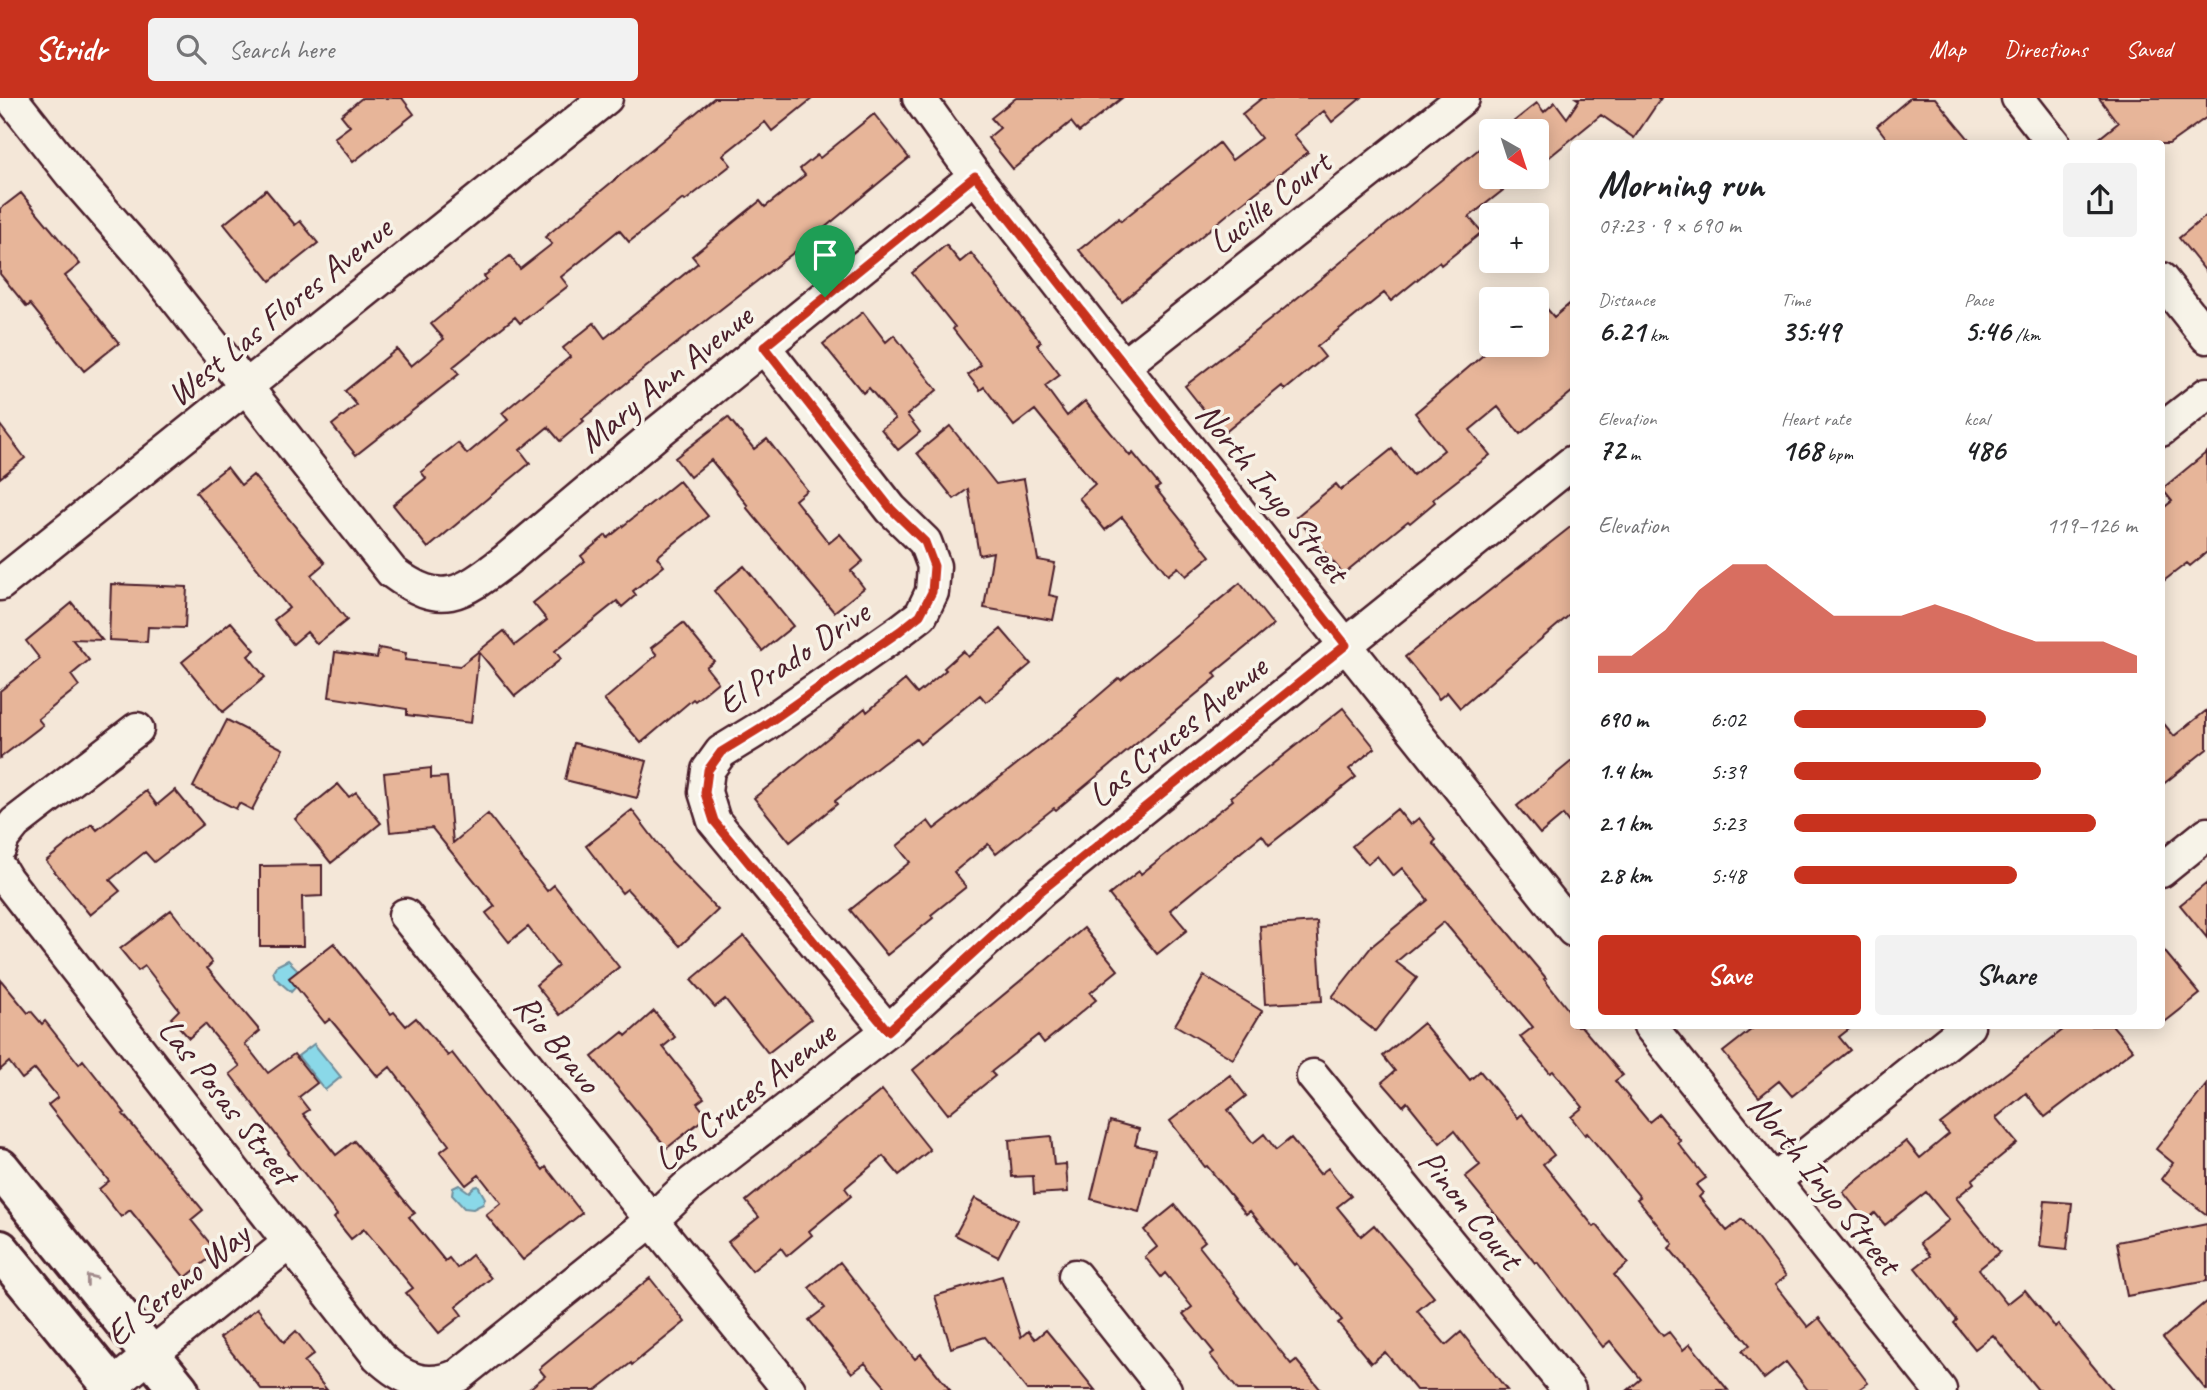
<!DOCTYPE html>
<html lang="en">
<head>
<meta charset="utf-8">
<style>
  :root { --surface:#fff; --page:#f2f2f2; --text:#202124; --muted:#757577; --accent:#c8321e }
  body { margin:0; font-family:Caveat,sans-serif; background:var(--page); color:var(--text); height:100vh; display:flex; flex-direction:column; font-size:26px; white-space:nowrap }
  * { box-sizing:border-box; margin:0 }
  p { font-size:23px; color:var(--muted) }
  .icon { flex:none; width:38px; height:38px; fill:none; stroke:currentColor; stroke-width:2; stroke-linecap:round; stroke-linejoin:round }
  .map { position:relative; flex:1; overflow:hidden }
  .panel { position:absolute; left:1570px; top:42px; width:595px; height:889px; display:flex; flex-direction:column; background:var(--surface); border-radius:7px; box-shadow:0 4px 18px #0003 }
  .panel>* { flex:none }
  .needle { width:46px; rotate:141deg }
  .tools { position:absolute; left:1479px; top:21px; display:grid; gap:14px }
  .tools a { display:grid; place-items:center; width:70px; height:70px; border-radius:7px; background:var(--surface); box-shadow:0 4px 18px #0003; font-size:35px }
  .pin { position:absolute; display:grid; place-items:center; width:60px; height:60px; color:#fff; margin:-72px -30px; border-radius:50% 50% 50% 0; rotate:-45deg; box-shadow:0 0 7px #0007 }
  .pin .icon { rotate:45deg }
  .round { display:grid; place-items:center; flex:none; width:74px; height:74px; border-radius:7px; background:var(--page) }
  .headline { display:flex; align-items:center; justify-content:space-between; height:119px; padding:0 28px }
  h1 { font-size:38px; font-weight:700; line-height:52px }
  .stats { display:grid; grid-template-columns:repeat(3,1fr); gap:10px; height:119px; padding:7px 28px }
  .stats div { display:grid; align-content:center }
  .stats b { font-size:30px; font-weight:700 }
  .stats small { font-size:19px; font-weight:400 }
  .stats p { font-size:19px }
  .chart { height:196px; padding:14px 28px }
  .chart p { display:flex; justify-content:space-between }
  .chart svg { width:100%; height:126px; margin-top:7px; fill:var(--accent); opacity:.7 }
  .cta { display:flex; gap:14px; margin-top:auto; padding:14px 28px }
  .cta a { flex:1; height:80px; border-radius:7px; background:var(--accent); color:#fff; font-size:28px; font-weight:700; line-height:80px; text-align:center }
  .cta a+a { background:var(--page); color:var(--text) }
  ul { padding:0 28px; list-style:none; font-size:23px }
  li { display:grid; grid-template-columns:112px 84px 1fr; align-items:center; height:52px }
  li i { height:18px; border-radius:9px; background:var(--accent) }
  header { display:flex; align-items:center; gap:42px; box-sizing:border-box; height:98px; padding:0 35px; background:var(--accent); color:#fff }
  header strong { font-size:33px }
  nav { display:flex; gap:38px; margin-inline-start:auto; font-size:24px }
  .search { width:490px; height:63px; background:var(--page); display:flex; align-items:center; gap:18px; box-sizing:border-box; padding:0 24px; border-radius:7px; color:var(--muted); font-size:26px }
  .map>svg:first-child { display:block }
  .water { fill:#8ad8e8; stroke:#708e9c; stroke-width:2 }
  .building { fill:#e7b599; stroke:#4a1f2b; stroke-width:2 }
  .lines { fill:none; stroke-linecap:round; stroke-linejoin:round }
  .minor-casing { stroke:#4a1f2b; stroke-width:37 }
  .major-casing { stroke:#4a1f2b; stroke-width:44 }
  .minor { stroke:#f7f3e8; stroke-width:32 }
  .major { stroke:#f7f3e8; stroke-width:38 }
  .oneway { stroke:#a0898a }
  .route-casing { stroke:#fff; stroke-width:14 }
  .route { stroke:#c8321e; stroke-width:9 }
  .labels { text-anchor:middle; stroke-width:7; stroke-linejoin:round; paint-order:stroke }
  .street-label { font-size:35px; fill:#4a1f2b; stroke:#f7f3e8 }
</style>
</head>
<body>
<header>
<strong>Stridr</strong>
<div class="search"><svg class="icon" aria-label="search" viewBox="0 0 24 24"><circle cx="10" cy="10" r="6"/><path d="M15 15l6 6"/></svg>Search here</div>
<nav><a>Map</a><a>Directions</a><a>Saved</a></nav>
</header>
<div class="map">
<svg width="2207" height="1292" viewBox="0 0 2207 1292">
  <rect width="100%" height="100%" fill="#f4e7d8"/>
  <filter id="ink" filterUnits="userSpaceOnUse"><feTurbulence type="fractalNoise" baseFrequency=".0143" numOctaves="2"/><feDisplacementMap in="SourceGraphic" scale="14" xChannelSelector="R" yChannelSelector="G"/><feConvolveMatrix kernelMatrix="1 2 1 2 8 2 1 2 1" color-interpolation-filters="sRGB"/></filter>
  <g filter="url(#ink)">
    <path class="water" d="M 288,862 L 296,870 L 301,883 L 291,894 L 275,880 L 273,873 L 276,868 Z
      M 314,946 L 341,979 L 325,992 L 298,958 Z
      M 459,1087 L 469,1094 L 474,1089 L 478,1088 L 485,1100 L 483,1106 L 473,1111 L 464,1110 L 452,1097 L 453,1090 Z"/>
    <path class="building" d="M 362,0 L 402,0 L 414,16 L 353,64 L 334,40 L 350,28 L 341,17 Z
      M 714,0 L 813,0 L 772,33 L 765,24 L 723,57 L 731,67 L 685,103 L 683,101 L 629,144 L 619,132 L 561,179 L 568,188 L 520,225 L 515,219 L 453,269 L 459,276 L 356,357 L 332,327 L 357,307 L 345,293 L 397,251 L 411,268 L 444,241 L 431,226 L 486,181 L 484,178 L 510,158 L 520,171 L 552,146 L 545,139 Z
      M 1016,0 L 1122,0 L 1079,34 L 1071,24 L 1013,71 L 988,40 L 1000,30 L 991,20 Z
      M 1262,0 L 1361,0 L 1332,24 L 1324,13 L 1294,37 L 1308,54 L 1228,116 L 1122,204 L 1079,152 L 1119,120 L 1121,123 L 1219,45 L 1232,62 L 1261,40 L 1242,16 Z
      M 1576,0 L 1661,0 L 1634,40 L 1601,17 L 1536,70 L 1536,33 L 1502,33 L 1537,5 L 1544,14 L 1555,4 L 1567,20 L 1579,2 Z
      M 1910,0 L 1935,0 L 1973,46 L 1891,46 L 1877,28 Z
      M 2099,0 L 2207,0 L 2207,19 L 2169,46 L 2092,46 L 2118,25 Z
      M 874,16 L 909,60 L 806,145 L 645,270 L 582,321 L 584,323 L 560,343 L 548,329 L 520,352 L 530,365 L 428,450 L 393,407 L 426,380 L 421,374 L 458,345 L 467,356 L 508,322 L 502,315 L 570,259 L 563,250 L 594,225 L 605,240 L 698,165 L 692,158 L 760,103 L 765,109 L 805,77 L 800,71 L 817,57 L 820,60 Z
      M 1491,41 L 1491,79 L 1520,79 L 1469,119 L 1482,134 L 1441,167 L 1439,164 L 1391,203 L 1384,195 L 1317,249 L 1325,259 L 1285,292 L 1282,288 L 1223,336 L 1185,288 L 1285,210 Z
      M 266,92 L 295,127 L 300,123 L 318,145 L 270,183 L 224,126 Z
      M 21,95 L 80,166 L 65,178 L 119,245 L 84,273 L 30,206 L 27,209 L 0,176 L 0,111 Z
      M 2207,117 L 2207,175 L 2179,140 Z
      M 946,147 L 960,164 L 971,155 L 1041,244 L 1037,247 L 1060,277 L 1045,288 L 1067,318 L 1085,303 L 1130,358 L 1133,355 L 1160,388 L 1156,391 L 1210,458 L 1186,478 L 1178,469 L 1168,477 L 1122,419 L 1105,432 L 1079,400 L 1095,386 L 1035,312 L 1014,328 L 984,289 L 980,292 L 968,277 L 981,267 L 953,231 L 955,229 L 912,175 Z
      M 1536,198 L 1554,219 L 1573,203 L 1573,293 L 1520,336 L 1498,309 L 1470,332 L 1490,357 L 1433,401 L 1435,404 L 1410,425 L 1408,423 L 1343,476 L 1296,419 L 1336,386 L 1341,392 L 1392,351 L 1413,377 L 1444,352 L 1415,315 L 1495,247 L 1536,247 Z
      M 863,214 L 886,244 L 894,237 L 937,292 L 907,317 L 920,334 L 898,352 L 881,331 L 895,321 L 869,290 L 863,295 L 823,246 Z
      M 728,319 L 754,351 L 767,341 L 807,392 L 795,402 L 829,445 L 840,436 L 863,463 L 851,473 L 864,490 L 834,514 L 746,409 L 748,408 L 711,362 L 690,379 L 675,360 Z
      M 0,327 L 25,360 L 0,380 Z
      M 950,328 L 996,386 L 1024,381 L 1038,462 L 1055,465 L 1049,497 L 1058,499 L 1053,522 L 984,510 L 993,454 L 979,457 L 968,391 L 954,401 L 917,355 Z
      M 2207,354 L 2207,454 L 2190,468 L 2187,465 L 2161,485 L 2161,412 L 2172,403 L 2162,391 Z
      M 227,369 L 241,387 L 253,377 L 325,465 L 311,477 L 347,522 L 317,546 L 307,534 L 293,546 L 274,522 L 289,510 L 196,394 Z
      M 679,383 L 708,418 L 657,459 L 664,468 L 633,493 L 636,497 L 622,509 L 617,503 L 555,553 L 561,561 L 515,598 L 479,554 L 471,625 L 407,617 L 407,611 L 329,599 L 335,554 L 377,560 L 379,550 L 406,555 L 405,562 L 460,568 L 504,533 L 515,547 L 547,522 L 533,505 L 585,463 L 581,458 L 606,437 L 608,440 Z
      M 1573,427 L 1573,514 L 1460,610 L 1447,594 L 1439,601 L 1405,559 Z
      M 744,468 L 793,528 L 762,553 L 714,493 Z
      M 1240,485 L 1273,527 L 1214,575 L 1217,579 L 1056,712 L 1054,710 L 996,756 L 988,746 L 954,774 L 966,789 L 931,817 L 933,820 L 887,857 L 850,812 L 910,764 L 897,748 L 928,723 L 934,731 L 1077,619 L 1076,617 L 1119,580 L 1121,582 Z
      M 111,486 L 187,489 L 185,530 L 148,529 L 147,544 L 109,542 Z
      M 72,505 L 102,542 L 72,541 L 89,562 L 71,577 L 79,588 L 38,621 L 43,627 L 0,660 L 0,593 L 40,561 L 26,543 Z
      M 231,524 L 255,552 L 248,558 L 265,579 L 223,614 L 182,564 Z
      M 683,525 L 714,563 L 706,569 L 718,584 L 695,603 L 693,601 L 641,645 L 604,602 L 657,557 L 651,550 Z
      M 1001,531 L 1031,566 L 986,604 L 980,597 L 920,646 L 916,641 L 882,666 L 835,703 L 837,706 L 790,744 L 754,700 L 865,610 L 867,614 L 905,582 L 917,596 L 946,572 L 944,570 L 963,553 L 968,559 Z
      M 1343,610 L 1375,650 L 1349,671 L 1356,679 L 1269,747 L 1262,737 L 1170,812 L 1187,832 L 1157,856 L 1109,797 L 1139,773 L 1141,776 L 1233,702 L 1231,699 Z
      M 2207,612 L 2207,651 L 2161,688 L 2161,622 L 2174,638 Z
      M 227,622 L 283,651 L 252,712 L 239,705 L 236,711 L 193,689 Z
      M 574,645 L 647,663 L 637,700 L 565,682 Z
      M 1573,662 L 1573,730 L 1563,717 L 1540,736 L 1517,708 Z
      M 431,670 L 431,680 L 447,679 L 453,745 L 488,716 L 547,793 L 554,787 L 619,869 L 560,917 L 536,887 L 558,868 L 528,829 L 509,844 L 486,815 L 495,808 L 432,730 L 390,734 L 384,675 Z
      M 338,686 L 349,699 L 356,694 L 381,725 L 331,765 L 295,721 Z
      M 175,692 L 203,726 L 154,764 L 145,754 L 110,782 L 120,793 L 90,817 L 46,763 L 92,726 L 97,732 L 146,693 L 157,707 Z
      M 1397,711 L 1410,727 L 1419,720 L 1436,742 L 1433,745 L 1546,880 L 1544,881 L 1573,918 L 1573,928 L 1581,928 L 1623,977 L 1615,983 L 1649,1024 L 1659,1016 L 1681,1043 L 1678,1045 L 1706,1080 L 1696,1087 L 1703,1095 L 1699,1099 L 1727,1133 L 1742,1121 L 1786,1178 L 1775,1187 L 1808,1229 L 1819,1220 L 1868,1285 L 1858,1292 L 1808,1292 L 1786,1264 L 1764,1281 L 1742,1253 L 1750,1247 L 1669,1150 L 1673,1146 L 1637,1101 L 1640,1099 L 1587,1035 L 1585,1037 L 1571,1019 L 1583,1009 L 1553,973 L 1550,975 L 1520,939 L 1533,929 L 1444,824 L 1396,864 L 1417,880 L 1375,933 L 1332,899 L 1372,848 L 1428,802 L 1402,770 L 1393,778 L 1377,758 L 1368,766 L 1352,748 Z
      M 632,712 L 671,763 L 718,812 L 680,848 L 627,791 L 622,795 L 586,748 Z
      M 322,767 L 322,798 L 302,799 L 303,848 L 260,848 L 260,768 Z
      M 2207,785 L 2207,840 L 2180,807 Z
      M 171,812 L 212,865 L 207,870 L 260,933 L 245,946 L 268,975 L 294,956 L 317,985 L 299,999 L 309,1012 L 303,1016 L 336,1057 L 354,1043 L 415,1115 L 409,1119 L 445,1163 L 449,1160 L 457,1170 L 472,1157 L 491,1180 L 456,1209 L 462,1217 L 439,1235 L 406,1195 L 413,1190 L 364,1131 L 351,1141 L 334,1120 L 337,1117 L 288,1055 L 289,1054 L 230,976 L 240,968 L 205,926 L 189,940 L 171,920 L 179,912 L 145,868 L 138,873 L 120,851 Z
      M 1317,824 L 1322,903 L 1265,906 L 1260,828 Z
      M 1084,830 L 1118,872 L 1090,895 L 1096,902 L 1044,945 L 1038,937 L 991,974 L 995,978 L 948,1016 L 913,972 Z
      M 744,838 L 811,921 L 768,955 L 725,901 L 715,909 L 691,882 Z
      M 334,845 L 391,916 L 394,914 L 406,928 L 416,920 L 448,958 L 452,955 L 543,1072 L 546,1069 L 582,1115 L 523,1162 L 486,1117 L 501,1105 L 479,1077 L 466,1087 L 440,1054 L 449,1047 L 390,969 L 378,979 L 330,921 L 325,925 L 289,880 Z
      M 2161,849 L 2200,896 L 2161,927 Z
      M 1204,878 L 1262,913 L 1233,961 L 1175,927 Z
      M 0,881 L 28,915 L 31,913 L 42,926 L 45,923 L 79,966 L 83,962 L 125,1015 L 123,1016 L 203,1112 L 191,1122 L 217,1154 L 185,1180 L 130,1112 L 121,1119 L 99,1091 L 109,1083 L 48,1007 L 58,999 L 35,971 L 22,981 L 9,964 L 0,972 Z
      M 654,913 L 675,939 L 663,949 L 704,1000 L 697,1005 L 707,1018 L 667,1050 L 592,959 L 623,934 L 626,938 Z
      M 1423,925 L 1470,982 L 1480,973 L 1518,1020 L 1522,1016 L 1554,1057 L 1543,1066 L 1594,1129 L 1597,1127 L 1628,1165 L 1614,1177 L 1663,1238 L 1669,1234 L 1683,1252 L 1690,1246 L 1728,1292 L 1628,1292 L 1641,1281 L 1610,1243 L 1603,1249 L 1537,1164 L 1535,1165 L 1465,1079 L 1480,1067 L 1454,1033 L 1440,1045 L 1407,1004 L 1403,1008 L 1382,984 L 1395,973 L 1383,958 Z
      M 1756,928 L 1853,928 L 1839,939 L 1850,952 L 1792,998 L 1779,983 L 1759,999 L 1723,954 Z
      M 2068,928 L 2113,928 L 2133,952 L 2045,1019 L 2026,995 L 1996,1020 L 2017,1045 L 1972,1082 L 1974,1085 L 1956,1100 L 2000,1154 L 1979,1171 L 2007,1206 L 2025,1192 L 2055,1229 L 2058,1226 L 2113,1292 L 2038,1292 L 1993,1237 L 1975,1251 L 1954,1225 L 1957,1222 L 1915,1170 L 1930,1158 L 1920,1145 L 1949,1122 L 1926,1094 L 1885,1127 L 1875,1115 L 1866,1123 L 1843,1094 L 1906,1043 L 1920,1060 L 1949,1036 L 1940,1026 Z
      M 1230,977 L 1246,998 L 1228,1012 L 1253,1045 L 1264,1036 L 1276,1052 L 1291,1040 L 1320,1076 L 1328,1070 L 1351,1098 L 1337,1109 L 1361,1138 L 1374,1127 L 1434,1199 L 1417,1213 L 1446,1247 L 1461,1234 L 1507,1292 L 1416,1292 L 1385,1254 L 1371,1265 L 1338,1225 L 1342,1222 L 1296,1165 L 1294,1167 L 1250,1113 L 1246,1116 L 1207,1068 L 1205,1069 L 1170,1023 Z
      M 2207,986 L 2207,1117 L 2161,1081 L 2173,1065 L 2156,1051 Z
      M 882,992 L 930,1052 L 899,1077 L 883,1058 L 845,1090 L 851,1098 L 809,1133 L 812,1137 L 787,1158 L 781,1150 L 752,1173 L 728,1144 L 759,1119 L 746,1103 Z
      M 1110,1023 L 1139,1031 L 1135,1047 L 1155,1052 L 1139,1114 L 1091,1101 Z
      M 1051,1038 L 1054,1067 L 1066,1066 L 1068,1094 L 1034,1096 L 1033,1078 L 1012,1079 L 1009,1042 Z
      M 975,1100 L 1017,1122 L 998,1159 L 955,1137 Z
      M 2045,1103 L 2072,1105 L 2067,1151 L 2040,1148 Z
      M 1175,1107 L 1205,1143 L 1199,1148 L 1240,1200 L 1239,1201 L 1291,1266 L 1296,1262 L 1321,1292 L 1238,1292 L 1210,1257 L 1214,1254 L 1183,1216 L 1192,1209 L 1165,1175 L 1161,1179 L 1145,1159 L 1157,1149 L 1144,1132 Z
      M 2207,1126 L 2207,1183 L 2127,1198 L 2117,1144 Z
      M 840,1164 L 915,1261 L 921,1256 L 950,1292 L 888,1292 L 865,1265 L 852,1275 L 809,1222 L 825,1210 L 809,1190 Z
      M 1002,1178 L 1021,1239 L 1028,1233 L 1035,1241 L 1046,1232 L 1095,1292 L 1027,1292 L 985,1239 L 951,1250 L 935,1198 Z
      M 650,1180 L 685,1224 L 632,1267 L 631,1265 L 596,1292 L 528,1292 L 545,1278 L 539,1271 Z
      M 2207,1203 L 2207,1292 L 2206,1292 L 2163,1240 Z
      M 257,1210 L 284,1244 L 296,1233 L 314,1256 L 304,1264 L 327,1292 L 262,1292 L 220,1240 Z"/>
    <g class="lines">
      <g class="minor-casing">
        <path id="minor" d="M 11,0 L 71,76 L 146,162 L 392,474 C 442,511 460,497 506,462 L 657,335 L 975,78
          M 919,0 L 975,78 L 1123,268 L 1573,832
          M 2018,0 L 2054,46
          M 2161,181 L 2207,239
          M 764,249 L 891,411 L 925,444 L 934,468 L 932,494 L 921,517 L 900,533 L 765,627 L 721,654 L 708,672 L 705,694 L 714,723 L 888,933
          M 1123,268 L 1463,0
          M 2161,332 L 2207,296
          M 0,486 L 606,0
          M 0,749 L 3,740 L 15,725 L 137,631
          M 0,771 L 6,781 L 378,1258 C 403,1282 427,1292 459,1277 L 652,1122 L 688,1088 L 888,933 L 1041,793 L 1097,747 L 1573,364
          M 2161,773 L 2207,736
          M 405,817 L 789,1292
          M 1650,928 L 1940,1292
          M 1313,978 L 1569,1292
          M 1774,1083 L 1968,928
          M 1075,1178 L 1165,1292
          M 112,1288 L 290,1144"/>
      </g>
      <g class="major-casing">
        <path id="major" d="M 0,1070 L 179,1292
          M 0,1152 L 115,1292"/>
      </g>
      <use href="#minor" class="minor"/>
      <use href="#major" class="major"/>
    </g>
    <defs><path id="oneway-chevron" d="M-2-3.5L2.5 0L-2 3.5" fill="none" stroke-width="1.6" stroke-linecap="round" stroke-linejoin="round" transform="scale(1.75)"/></defs>
    <use class="oneway" href="#oneway-chevron" transform="translate(90 1181) rotate(-129)"/>
  </g>
  <g class="lines" filter="url(#ink)">
    <g class="route-casing">
      <path id="route" d="M 975,78 L 1346,547 L 1041,793 L 888,933 L 714,723 L 705,695 L 708,672 L 721,654 L 765,627 L 900,533 L 920,517 L 932,494 L 934,468 L 925,444 L 891,411 L 764,249 Z"/>
    </g>
    <use href="#route" class="route"/>
  </g>
  <g class="labels">
    <g class="street-label">
      <text transform="translate(1269 104) rotate(-38)" y="12">Lucille Court</text>
      <text transform="translate(279 213) rotate(-39)" y="12">West Las Flores Avenue</text>
      <text transform="translate(665 280) rotate(-39)" y="12">Mary Ann Avenue</text>
      <text transform="translate(1273 394) rotate(51)" y="12">North Inyo Street</text>
      <text transform="translate(793 559) rotate(-34)" y="12">El Prado Drive</text>
      <text transform="translate(1177 633) rotate(-39)" y="12">Las Cruces Avenue</text>
      <text transform="translate(558 945) rotate(51)" y="12">Rio Bravo</text>
      <text transform="translate(744 998) rotate(-38)" y="12">Las Cruces Avenue</text>
      <text transform="translate(228 1003) rotate(52)" y="12">Las Posas Street</text>
      <text transform="translate(1825 1086) rotate(51)" y="12">North Inyo Street</text>
      <text transform="translate(1471 1111) rotate(51)" y="12">Pinon Court</text>
      <text transform="translate(177 1186) rotate(-39)" y="12">El Sereno Way</text>
    </g>
  </g>
</svg>
<div class="tools">
<a><svg class="needle" viewBox="-14 -14 28 28"><path d="M0-13l5 13h-10z" fill="#e53935"/><path d="M0 13l5-13h-10z" fill="#757577"/></svg></a>
<a>+</a>
<a>−</a>
</div>
<div class="pin" style="left:825px;top:199px;background:#1e9e55"><svg class="icon" aria-label="arrive" viewBox="0 0 24 24"><path d="M6 21V4h12l-3 4 3 4H6"/></svg></div>
<section class="panel">
<div class="headline"><div><h1>Morning run</h1><p>07:23 · 9 × 690 m</p></div><a class="round"><svg class="icon" aria-label="share" viewBox="0 0 24 24"><path d="M12 15V3M7 8l5-5 5 5M5 13v7h14v-7"/></svg></a></div>
<div class="stats">
<div><p>Distance</p><b>6.21<small> km</small></b></div>
<div><p>Time</p><b>35:49</b></div>
<div><p>Pace</p><b>5:46<small> /km</small></b></div>
</div>
<div class="stats">
<div><p>Elevation</p><b>72<small> m</small></b></div>
<div><p>Heart rate</p><b>168<small> bpm</small></b></div>
<div><p>kcal</p><b>486</b></div>
</div>
<div class="chart"><p><span>Elevation</span>119–126 m</p>
<svg viewBox="0 0 160 44" preserveAspectRatio="none"><path d="M0 44V38L10 38L20 29L30 15L40 6L50 6L60 15L70 24L80 24L90 24L100 20L110 24L120 29L130 33L140 33L150 33L160 38V44z"/></svg>
</div>
<ul>
<li><b>690 m</b>6:02<i style="width:56%"></i></li>
<li><b>1.4 km</b>5:39<i style="width:72%"></i></li>
<li><b>2.1 km</b>5:23<i style="width:88%"></i></li>
<li><b>2.8 km</b>5:48<i style="width:65%"></i></li>
</ul>
<div class="cta"><a>Save</a><a>Share</a></div>
</section>
</div>
</body>
</html>
